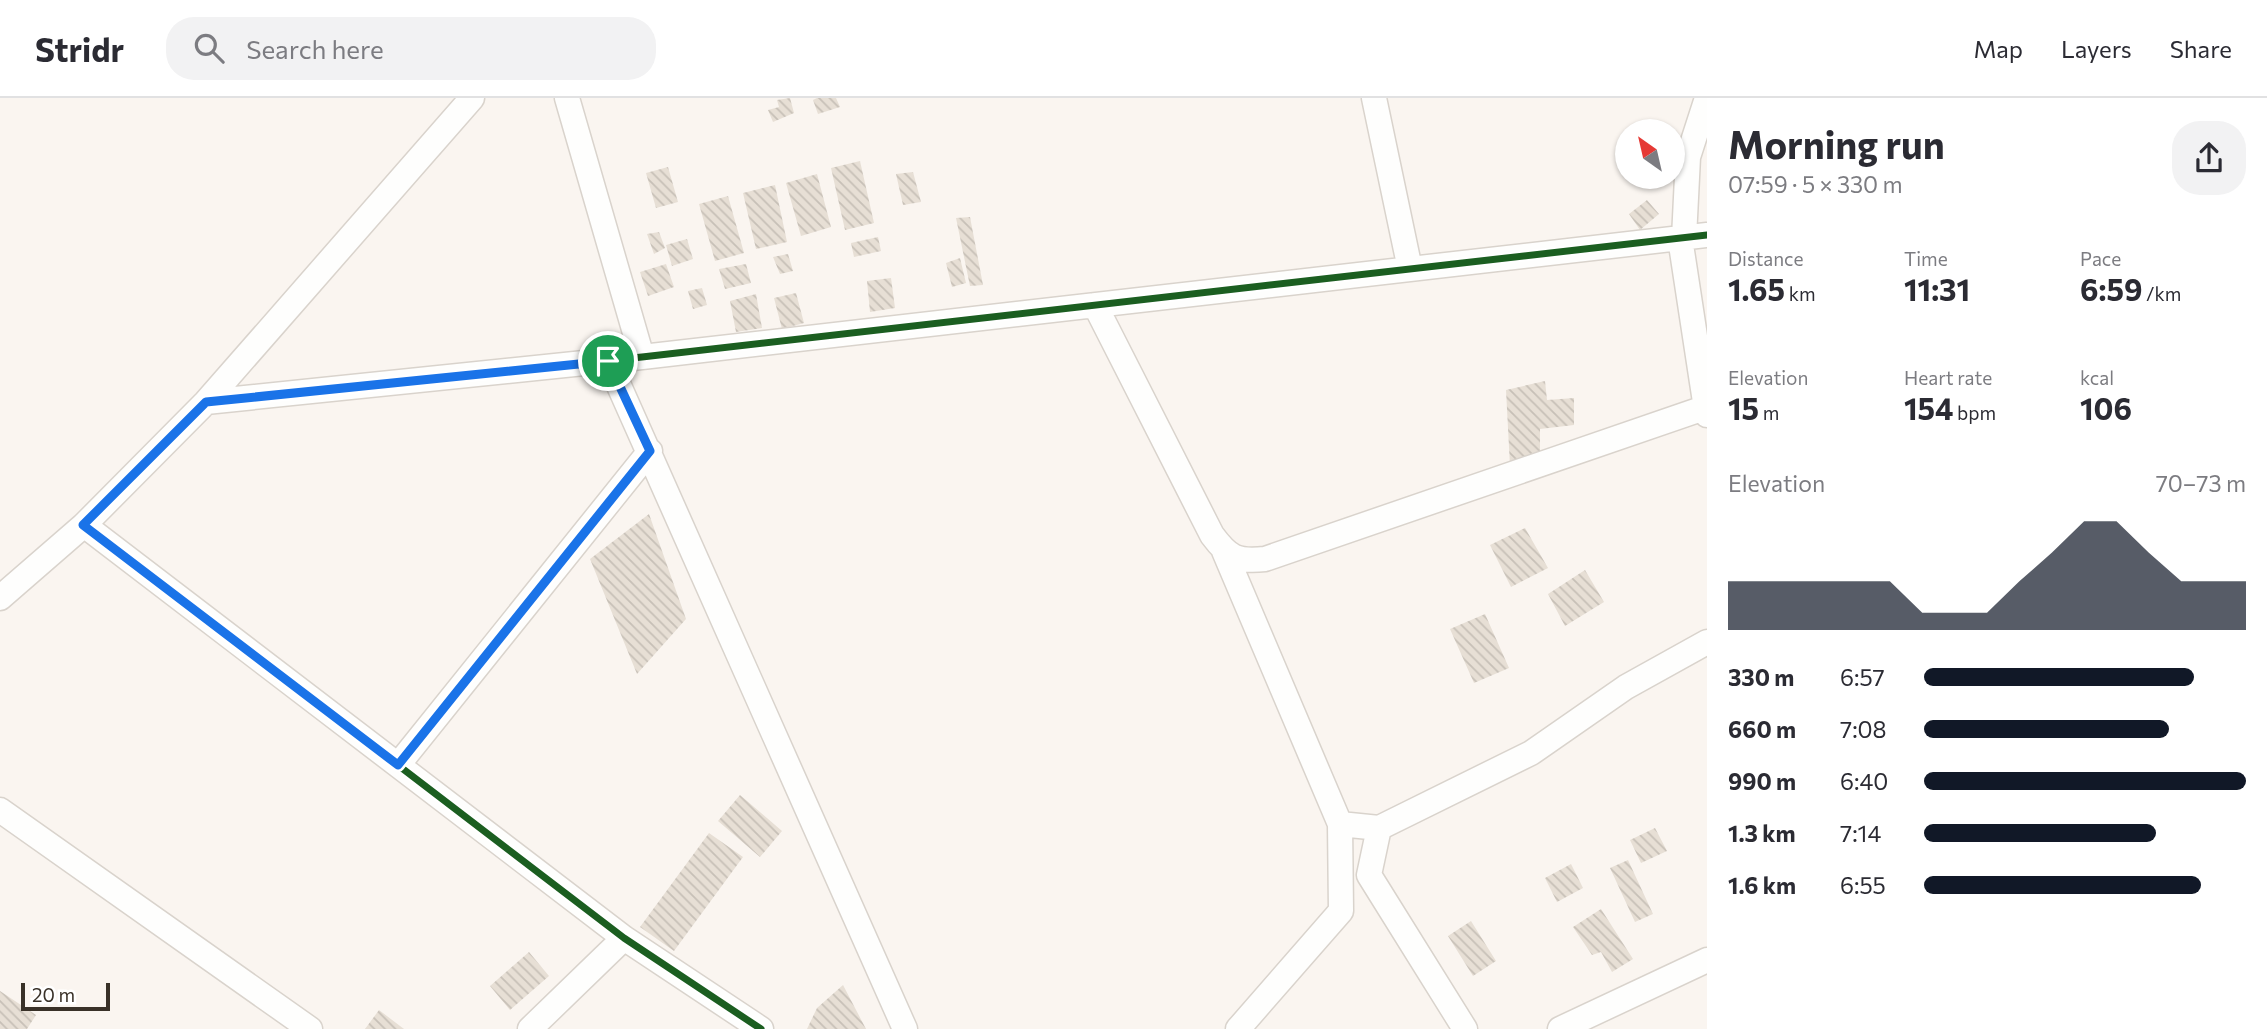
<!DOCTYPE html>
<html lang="en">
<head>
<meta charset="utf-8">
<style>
  :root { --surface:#fff; --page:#f2f2f3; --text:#2b2b33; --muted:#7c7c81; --line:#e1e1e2; --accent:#111827 }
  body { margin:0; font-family:Commissioner,sans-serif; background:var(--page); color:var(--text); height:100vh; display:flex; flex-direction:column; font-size:26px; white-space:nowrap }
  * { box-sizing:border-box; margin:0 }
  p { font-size:23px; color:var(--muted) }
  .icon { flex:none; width:38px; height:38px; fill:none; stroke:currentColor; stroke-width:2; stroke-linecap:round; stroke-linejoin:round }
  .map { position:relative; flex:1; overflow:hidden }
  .sheet { display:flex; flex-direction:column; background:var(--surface); width:560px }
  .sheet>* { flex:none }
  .needle { width:46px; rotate:326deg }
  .tools { position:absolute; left:1615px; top:21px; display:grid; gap:14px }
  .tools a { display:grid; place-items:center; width:70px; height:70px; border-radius:50%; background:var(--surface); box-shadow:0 2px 5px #0004; font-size:35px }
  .scale { position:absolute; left:21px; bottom:18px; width:89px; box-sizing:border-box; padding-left:7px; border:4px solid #393128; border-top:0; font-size:19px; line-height:24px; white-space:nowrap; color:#393128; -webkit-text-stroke:5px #fff; paint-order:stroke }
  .pin { position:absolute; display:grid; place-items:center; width:60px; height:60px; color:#fff; margin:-30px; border:4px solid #fff; border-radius:50%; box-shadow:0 2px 7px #0007 }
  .round { display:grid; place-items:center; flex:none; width:74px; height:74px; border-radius:28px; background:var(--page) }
  .headline { display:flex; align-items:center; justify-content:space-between; height:119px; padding:0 21px }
  h1 { font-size:38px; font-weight:700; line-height:52px }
  .stats { display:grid; grid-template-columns:repeat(3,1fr); gap:10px; height:119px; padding:7px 21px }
  .stats div { display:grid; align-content:center }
  .stats b { font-size:30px; font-weight:700 }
  .stats small { font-size:19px; font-weight:400 }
  .stats p { font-size:19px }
  .chart { height:196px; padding:14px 21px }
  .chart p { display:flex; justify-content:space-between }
  .chart svg { width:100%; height:126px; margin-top:7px; fill:var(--accent); opacity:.7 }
  ul { padding:0 21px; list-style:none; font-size:23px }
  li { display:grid; grid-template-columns:112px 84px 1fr; align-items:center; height:52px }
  li i { height:18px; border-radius:9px; background:var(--accent) }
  header { display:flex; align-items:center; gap:42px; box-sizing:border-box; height:98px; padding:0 35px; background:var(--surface); border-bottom:2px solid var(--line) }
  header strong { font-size:33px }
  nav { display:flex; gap:38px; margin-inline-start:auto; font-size:24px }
  .search { width:490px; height:63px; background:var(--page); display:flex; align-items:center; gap:18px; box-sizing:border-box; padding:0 24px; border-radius:28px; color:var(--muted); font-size:26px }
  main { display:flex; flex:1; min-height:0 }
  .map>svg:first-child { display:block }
  .building { fill:url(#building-back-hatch) }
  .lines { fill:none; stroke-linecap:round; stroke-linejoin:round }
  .minor-casing { stroke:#d9d3cc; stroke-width:27 }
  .minor { stroke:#fefefd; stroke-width:24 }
  .cycleway-casing { stroke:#fff; stroke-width:11 }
  .cycleway { stroke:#1b5e20; stroke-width:7 }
  .route-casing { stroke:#fff; stroke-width:14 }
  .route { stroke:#1a73e8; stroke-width:9 }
</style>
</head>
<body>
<header>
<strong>Stridr</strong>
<div class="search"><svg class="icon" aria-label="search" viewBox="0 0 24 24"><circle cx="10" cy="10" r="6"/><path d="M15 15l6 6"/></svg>Search here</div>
<nav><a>Map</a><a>Layers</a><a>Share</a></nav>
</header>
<main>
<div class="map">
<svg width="1707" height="931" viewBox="0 0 1707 931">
  <defs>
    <pattern id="building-back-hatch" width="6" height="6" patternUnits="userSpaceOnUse" patternTransform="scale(1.75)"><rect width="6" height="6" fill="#e7dfd5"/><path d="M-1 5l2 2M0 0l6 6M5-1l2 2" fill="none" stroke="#c7c0b7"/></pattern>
  </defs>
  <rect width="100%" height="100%" fill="#faf5f0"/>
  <path class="building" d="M 790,0 L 794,15 L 773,24 L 768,12 L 779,9 L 777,2 Z
    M 817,0 L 836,0 L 840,9 L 818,16 L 813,2 Z
    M 860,63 L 874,125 L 845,132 L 831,70 Z
    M 668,69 L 678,104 L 656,110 L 646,75 Z
    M 913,74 L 921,104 L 903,107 L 896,76 Z
    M 817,76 L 831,129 L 801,138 L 786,85 Z
    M 775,87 L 787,144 L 756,151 L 743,95 Z
    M 728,98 L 744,155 L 715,163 L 699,106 Z
    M 1647,102 L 1659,116 L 1640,132 L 1629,116 Z
    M 970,119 L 983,187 L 970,188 L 956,120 Z
    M 659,134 L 665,150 L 654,156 L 647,136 Z
    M 878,139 L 881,153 L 854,159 L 851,145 Z
    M 687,141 L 693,161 L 672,168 L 666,147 Z
    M 788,156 L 793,173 L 780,176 L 773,159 Z
    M 960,160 L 966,185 L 952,189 L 946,165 Z
    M 666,166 L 674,189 L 648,198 L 640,174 Z
    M 746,166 L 751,185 L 725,191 L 719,171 Z
    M 891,180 L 895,210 L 870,214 L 867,183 Z
    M 702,190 L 707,207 L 693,211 L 688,193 Z
    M 796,195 L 804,225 L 782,231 L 774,200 Z
    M 756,196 L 762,230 L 736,234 L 730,203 Z
    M 1545,283 L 1547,302 L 1574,300 L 1574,327 L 1540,331 L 1540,363 L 1510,368 L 1506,292 Z
    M 649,416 L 686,521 L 637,576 L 590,461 Z
    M 1525,430 L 1548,470 L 1511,489 L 1490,447 Z
    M 1585,472 L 1604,504 L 1565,528 L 1548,496 Z
    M 1485,516 L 1509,570 L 1474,585 L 1450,531 Z
    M 740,697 L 782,733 L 760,759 L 718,723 Z
    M 1655,730 L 1667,753 L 1641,765 L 1630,742 Z
    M 709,735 L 743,759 L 674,853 L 640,829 Z
    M 1628,762 L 1653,816 L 1635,824 L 1610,770 Z
    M 1571,766 L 1583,790 L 1557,804 L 1545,780 Z
    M 1601,811 L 1633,861 L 1612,874 L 1601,854 L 1592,857 L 1573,829 Z
    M 1471,823 L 1496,863 L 1473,878 L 1448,838 Z
    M 529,854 L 549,878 L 510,912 L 490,888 Z
    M 843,887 L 866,931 L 807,931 L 817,910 Z
    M 0,893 L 36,917 L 27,931 L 0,931 Z
    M 379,912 L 404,931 L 365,931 Z"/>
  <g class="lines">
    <g class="minor-casing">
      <path id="minor" d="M 567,0 L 642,259
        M 1374,0 L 1410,171
        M 1680,140 L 1707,317
        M 1684,140 L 1688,59 L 1707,0
        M 1095,207 L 1212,437 C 1229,460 1237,464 1265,461 L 1704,310
        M 608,263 L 905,931
        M 206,304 L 642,259 L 1707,137
        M 84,427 L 624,840 L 761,931
        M 1224,453 L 1340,726 L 1341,813 L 1238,931
        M 0,500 L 84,427 L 206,304 L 472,0
        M 398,667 L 650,353
        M 0,712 L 310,931
        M 1340,726 L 1379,730 L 1531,655 L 1626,589 L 1707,544
        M 1379,730 L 1369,777 L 1465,931
        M 530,931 L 624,840
        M 1560,931 L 1707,862"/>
    </g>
    <use href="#minor" class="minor"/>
    <g class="cycleway-casing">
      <path id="cycleway" d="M 206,304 L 642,259 L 1707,137
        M 84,427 L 624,840 L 761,931"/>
    </g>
    <use href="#cycleway" class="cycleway"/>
  </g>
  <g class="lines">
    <g class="route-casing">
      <path id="route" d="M 608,263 L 650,353 L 398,667 L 83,427 L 206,304 Z"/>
    </g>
    <use href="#route" class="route"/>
  </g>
</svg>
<div class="tools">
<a><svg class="needle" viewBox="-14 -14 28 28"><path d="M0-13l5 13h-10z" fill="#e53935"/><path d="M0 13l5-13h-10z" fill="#7c7c81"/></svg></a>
</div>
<div class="scale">20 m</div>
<div class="pin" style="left:608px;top:263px;background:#1e9e55"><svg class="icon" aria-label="arrive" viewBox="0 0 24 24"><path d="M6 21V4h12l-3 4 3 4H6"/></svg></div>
</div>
<section class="sheet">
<div class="headline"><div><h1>Morning run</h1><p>07:59 · 5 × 330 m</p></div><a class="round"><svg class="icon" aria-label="share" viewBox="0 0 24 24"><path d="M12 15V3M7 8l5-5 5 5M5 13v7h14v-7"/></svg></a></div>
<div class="stats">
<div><p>Distance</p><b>1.65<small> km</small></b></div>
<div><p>Time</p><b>11:31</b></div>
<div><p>Pace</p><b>6:59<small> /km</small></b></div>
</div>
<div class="stats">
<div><p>Elevation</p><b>15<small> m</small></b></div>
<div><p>Heart rate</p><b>154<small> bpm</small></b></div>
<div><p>kcal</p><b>106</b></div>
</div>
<div class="chart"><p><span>Elevation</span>70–73 m</p>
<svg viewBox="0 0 160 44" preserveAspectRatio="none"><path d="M0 44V27L10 27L20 27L30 27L40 27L50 27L60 38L70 38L80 38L90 27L100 17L110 6L120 6L130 17L140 27L150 27L160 27V44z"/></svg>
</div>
<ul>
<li><b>330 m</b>6:57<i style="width:84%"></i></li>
<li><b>660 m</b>7:08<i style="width:76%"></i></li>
<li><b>990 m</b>6:40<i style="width:100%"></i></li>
<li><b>1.3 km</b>7:14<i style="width:72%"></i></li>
<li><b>1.6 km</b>6:55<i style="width:86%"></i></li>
</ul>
</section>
</main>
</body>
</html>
